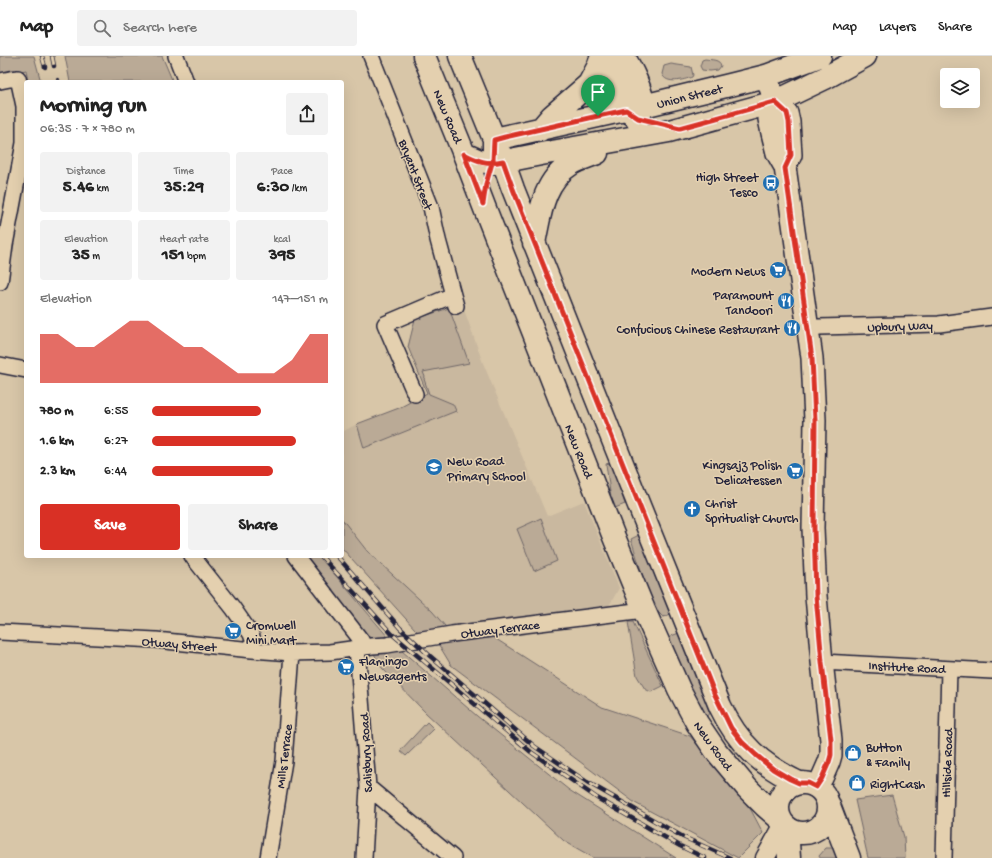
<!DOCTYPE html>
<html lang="en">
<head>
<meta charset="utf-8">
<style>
  :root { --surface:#fff; --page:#f2f2f2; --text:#222; --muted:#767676; --line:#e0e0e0; --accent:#d93025 }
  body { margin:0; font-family:"Gochi Hand",sans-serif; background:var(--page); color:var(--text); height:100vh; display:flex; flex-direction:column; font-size:15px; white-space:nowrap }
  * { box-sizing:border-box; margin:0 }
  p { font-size:13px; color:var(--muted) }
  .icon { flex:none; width:22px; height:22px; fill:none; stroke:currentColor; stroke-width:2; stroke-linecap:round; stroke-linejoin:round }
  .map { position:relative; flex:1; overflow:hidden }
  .details { position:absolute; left:24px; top:24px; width:320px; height:478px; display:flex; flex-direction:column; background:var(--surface); border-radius:4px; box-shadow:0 4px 16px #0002 }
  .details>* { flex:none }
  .fabs { position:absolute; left:940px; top:12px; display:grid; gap:8px }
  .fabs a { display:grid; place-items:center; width:40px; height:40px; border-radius:4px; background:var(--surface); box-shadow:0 4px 16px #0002; font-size:20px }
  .pin { position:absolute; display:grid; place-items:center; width:34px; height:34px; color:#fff; margin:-41px -17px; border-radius:50% 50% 50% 0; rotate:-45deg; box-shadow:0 0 4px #0007 }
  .pin .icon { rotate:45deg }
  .round { display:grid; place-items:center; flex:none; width:42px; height:42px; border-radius:4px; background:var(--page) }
  .headline { display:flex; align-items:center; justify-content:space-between; height:68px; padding:0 16px }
  h1 { font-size:22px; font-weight:700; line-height:30px }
  .stats { display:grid; grid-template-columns:repeat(3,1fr); gap:6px; height:68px; padding:4px 16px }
  .stats div { display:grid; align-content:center; border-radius:4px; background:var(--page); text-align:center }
  .stats b { font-size:17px; font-weight:700 }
  .stats small { font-size:11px; font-weight:400 }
  .stats p { font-size:11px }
  .chart { height:112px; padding:8px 16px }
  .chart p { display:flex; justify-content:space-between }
  .chart svg { width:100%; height:72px; margin-top:4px; fill:var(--accent); opacity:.7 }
  .button { display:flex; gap:8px; margin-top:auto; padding:8px 16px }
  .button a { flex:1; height:46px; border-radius:4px; background:var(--accent); color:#fff; font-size:16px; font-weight:700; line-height:46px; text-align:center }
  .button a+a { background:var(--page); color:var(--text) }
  ul { padding:0 16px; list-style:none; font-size:13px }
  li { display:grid; grid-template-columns:64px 48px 1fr; align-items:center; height:30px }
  li i { height:10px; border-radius:5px; background:var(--accent) }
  header { display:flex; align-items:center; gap:24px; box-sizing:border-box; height:56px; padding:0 20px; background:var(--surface); border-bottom:1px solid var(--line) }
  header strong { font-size:19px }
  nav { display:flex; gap:22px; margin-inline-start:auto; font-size:14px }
  .search { width:280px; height:36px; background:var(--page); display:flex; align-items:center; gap:10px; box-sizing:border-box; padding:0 14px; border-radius:4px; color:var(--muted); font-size:15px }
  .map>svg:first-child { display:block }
  .built { fill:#c9b89f }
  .green { fill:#baaa96; stroke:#6e6668 }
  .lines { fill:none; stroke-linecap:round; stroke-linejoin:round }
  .minor-casing { stroke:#22223b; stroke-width:18 }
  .tertiary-casing { stroke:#22223b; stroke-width:21 }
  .secondary-casing { stroke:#22223b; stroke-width:24 }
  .primary-casing { stroke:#22223b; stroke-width:25 }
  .minor { stroke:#e4d0af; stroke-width:15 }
  .tertiary { stroke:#e4d0af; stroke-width:18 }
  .secondary { stroke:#e4d0af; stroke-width:21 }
  .primary { stroke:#e4d0af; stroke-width:22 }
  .rail-casing { stroke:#22223b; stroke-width:4.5 }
  .rail { stroke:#e4d0af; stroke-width:3; stroke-dasharray:9; stroke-linecap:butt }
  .route-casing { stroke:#fff; stroke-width:8 }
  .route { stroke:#d93025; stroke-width:5 }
  .labels { text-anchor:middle; stroke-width:3; stroke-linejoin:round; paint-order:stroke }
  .street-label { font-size:13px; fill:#22223b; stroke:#e4d0af }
  .poi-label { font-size:13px; fill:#22223b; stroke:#e4d0af; text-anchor:start }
</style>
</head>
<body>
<header>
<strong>Map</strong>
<div class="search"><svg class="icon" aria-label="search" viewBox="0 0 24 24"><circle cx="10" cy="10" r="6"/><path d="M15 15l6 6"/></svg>Search here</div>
<nav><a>Map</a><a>Layers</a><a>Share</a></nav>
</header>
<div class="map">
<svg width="992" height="802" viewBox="0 0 992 802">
  <rect width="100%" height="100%" fill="#d8c6a8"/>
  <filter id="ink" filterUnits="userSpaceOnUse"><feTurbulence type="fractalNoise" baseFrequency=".025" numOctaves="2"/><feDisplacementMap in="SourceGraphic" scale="8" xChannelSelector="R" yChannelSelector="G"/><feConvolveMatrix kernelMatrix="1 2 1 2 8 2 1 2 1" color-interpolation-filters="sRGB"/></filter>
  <g filter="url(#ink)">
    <path class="built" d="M 462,248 L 483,307 L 547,460 L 584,445 L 619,532 L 609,550 L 452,578 L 432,555 L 367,495 L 342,463 L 342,376 L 357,368 L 399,352 L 427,337 L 408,291 L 415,263 Z"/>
    <path class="green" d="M 0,0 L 34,0 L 41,26 L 28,26 L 26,14 L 0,20 Z
      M 65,0 L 162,0 L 173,26 L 70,26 Z
      M 705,3 C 711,4 720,3 721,10 L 718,14 L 710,15 L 702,14 L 700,10 L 702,4 Z
      M 671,8 L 691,11 L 693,19 L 692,21 C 684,24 666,29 662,18 L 664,10 Z
      M 449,252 L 469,307 L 423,316 L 425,321 L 424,323 L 429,338 L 453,348 L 457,357 L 456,355 L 364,392 L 357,368 L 399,352 L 427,337 L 408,291 L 415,263 Z
      M 609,407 L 611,407 L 625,448 L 615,452 L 611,443 L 606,408 Z
      M 541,462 L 557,505 L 534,515 L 517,473 Z
      M 342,463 L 367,495 L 432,555 L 452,578 L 482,574 L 602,651 L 690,680 L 751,754 L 763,777 L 738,802 L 635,747 L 451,609 L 434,581 L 424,583 L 342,492 Z
      M 639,479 L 671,558 L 663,561 L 656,554 L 646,530 L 631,483 Z
      M 301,500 L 319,500 L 394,588 L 477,660 L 569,734 L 676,802 L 594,802 L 564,785 L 426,657 L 382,612 L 373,596 L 372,590 Z
      M 628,566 L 633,566 L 663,630 L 651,636 L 645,633 L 637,620 Z
      M 679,577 L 710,655 L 710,657 L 708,660 L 706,660 L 704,658 L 695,642 L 670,586 L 670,581 L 671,580 Z
      M 427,666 L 434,673 L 406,700 L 400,695 Z
      M 892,739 L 904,781 L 905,802 L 868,802 L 855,744 Z
      M 826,792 L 834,792 L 838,802 L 820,802 L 819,800 Z"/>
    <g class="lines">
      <g class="minor-casing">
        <path id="minor" d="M 176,0 L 186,26
          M 371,0 L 431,151 L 438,184 L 456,250
          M 0,25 L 10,23 L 18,22 L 24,50 L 24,87 L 5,189 L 0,226
          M 808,273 L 819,271 L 939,268 L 992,261
          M 0,309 L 26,314
          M 415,338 L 385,268 L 453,239
          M 192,500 L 233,552 L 251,578 L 253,584 L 252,594
          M 296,500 L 361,584 L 364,591
          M 0,576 L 156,584 L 252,594 L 292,597 L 330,596 L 372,590 L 387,589 L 452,578 L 644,554
          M 357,592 L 368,731 L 364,802
          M 822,606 L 992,615
          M 368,731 L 453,802
          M 268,802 L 284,705 L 292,597
          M 944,802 L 949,613"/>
      </g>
      <g class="tertiary-casing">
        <path id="tertiary" d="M 765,802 L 784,768"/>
      </g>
      <g class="secondary-casing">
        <path id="secondary" d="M 766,20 L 775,46 L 787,57 L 789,66 L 791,99 L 785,111
          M 775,46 L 769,63 L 772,77 L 777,97 L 785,111 L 812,302 L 815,364 L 813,472 L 816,540 L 822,606 L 831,684 L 831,699 L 829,706 L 822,722 L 816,731"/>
      </g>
      <g class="primary-casing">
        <path id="primary" d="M 424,0 L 464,98 L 487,158 L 614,481 L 644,554 L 679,633 L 697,667 L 716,695 L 747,732 L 765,750 L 781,764
          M 460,0 L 503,105 L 513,133 L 640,452 L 720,650 C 738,688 761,709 799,727
          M 605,0 L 626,54 L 638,62
          M 623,0 C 630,10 645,39 642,51 C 642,55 639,60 637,63
          M 540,74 L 552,60 L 589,28 L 598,11 L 602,0
          M 464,98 L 480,105 L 495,107 L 541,98 L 669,75 L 775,46 L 825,22 L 865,0
          M 494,98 L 494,84 L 499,82 L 643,50 L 734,28 L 766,20 L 820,0
          M 534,187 C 540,158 543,125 571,108 C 579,103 588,101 597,97
          M778 752a25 25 0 1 1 50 0a25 25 0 1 1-50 0Z
          M 828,747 L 849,802
          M 787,771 L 789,802"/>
      </g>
      <use href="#minor" class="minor"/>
      <use href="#tertiary" class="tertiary"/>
      <use href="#secondary" class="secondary"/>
      <use href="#primary" class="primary"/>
      <g class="rail-casing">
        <path id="rail" d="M 42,0 L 45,11
          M 52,0 L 54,10
          M 58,24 L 58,26
          M 321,500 L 392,578 L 531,696 L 597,742 L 680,790 L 705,802
          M 337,500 L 400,572 L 430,600 L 534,690 L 587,726 L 683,781 L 730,802"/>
      </g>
      <use href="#rail" class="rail"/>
    </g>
  </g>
  <g class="lines" filter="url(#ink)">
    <g class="route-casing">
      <path id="route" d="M 598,60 L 505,81 L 494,84 L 493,104 L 492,107 L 486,128 L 483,148 L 464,98 C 477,105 488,109 503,105 L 513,133 L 715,639 L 731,672 L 742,686 L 756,699 L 773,713 L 790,723 L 799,727 L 808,727 L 816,731 L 822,722 L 829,706 L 831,699 L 831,684 L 822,606 L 816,540 L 814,472 L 815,364 L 812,302 L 785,112 L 791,99 L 789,66 L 787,57 L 775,46 L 680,72 L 638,62 L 626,54 L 598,60"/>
    </g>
    <use href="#route" class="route"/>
  </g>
  <defs>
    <g id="bus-disc" transform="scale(0.9)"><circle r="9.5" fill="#1f6fb2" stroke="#e4d0af"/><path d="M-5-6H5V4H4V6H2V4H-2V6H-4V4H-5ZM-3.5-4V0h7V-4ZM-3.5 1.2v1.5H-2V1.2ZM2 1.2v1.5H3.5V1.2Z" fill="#fff"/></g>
    <g id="supermarket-disc" transform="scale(0.9)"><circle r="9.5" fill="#1f6fb2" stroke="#e4d0af"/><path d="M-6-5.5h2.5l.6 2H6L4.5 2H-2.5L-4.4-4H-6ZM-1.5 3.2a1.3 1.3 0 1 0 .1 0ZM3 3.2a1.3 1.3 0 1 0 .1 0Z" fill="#fff"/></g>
    <g id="restaurant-disc" transform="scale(0.9)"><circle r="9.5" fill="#1f6fb2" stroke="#e4d0af"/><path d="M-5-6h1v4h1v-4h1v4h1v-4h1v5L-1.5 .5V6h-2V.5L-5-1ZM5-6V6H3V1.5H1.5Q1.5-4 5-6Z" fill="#fff"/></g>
    <g id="school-disc" transform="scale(0.9)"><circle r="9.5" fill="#1f6fb2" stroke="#e4d0af"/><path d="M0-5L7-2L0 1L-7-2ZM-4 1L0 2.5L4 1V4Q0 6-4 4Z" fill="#fff"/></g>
    <g id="church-disc" transform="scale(0.9)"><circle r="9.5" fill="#1f6fb2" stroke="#e4d0af"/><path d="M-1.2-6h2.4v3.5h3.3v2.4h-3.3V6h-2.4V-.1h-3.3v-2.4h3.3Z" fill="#fff"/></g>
    <g id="shop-disc" transform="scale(0.9)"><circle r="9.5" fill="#1f6fb2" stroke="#e4d0af"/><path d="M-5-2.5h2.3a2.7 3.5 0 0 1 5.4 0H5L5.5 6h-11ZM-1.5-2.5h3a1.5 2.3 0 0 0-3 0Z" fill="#fff"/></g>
  </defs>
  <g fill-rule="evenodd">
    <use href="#bus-disc" x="771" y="127"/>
    <use href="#supermarket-disc" x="778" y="214"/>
    <use href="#restaurant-disc" x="786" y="245"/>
    <use href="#restaurant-disc" x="792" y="272"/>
    <use href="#school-disc" x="434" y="411"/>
    <use href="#supermarket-disc" x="795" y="415"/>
    <use href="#church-disc" x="692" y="453"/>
    <use href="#supermarket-disc" x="233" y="575"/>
    <use href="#supermarket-disc" x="346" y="611"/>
    <use href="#shop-disc" x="853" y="697"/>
    <use href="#shop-disc" x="857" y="727"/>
  </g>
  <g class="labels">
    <g class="street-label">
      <text transform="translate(689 39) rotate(-14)" y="5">Union Street</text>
      <text transform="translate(449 60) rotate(67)" y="5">New Road</text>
      <text transform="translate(417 118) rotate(69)" y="5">Bryant Street</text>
      <text transform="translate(900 269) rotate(-2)" y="5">Upbury Way</text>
      <text transform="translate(580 395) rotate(68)" y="5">New Road</text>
      <text transform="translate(500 572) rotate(-7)" y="5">Otway Terrace</text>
      <text transform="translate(179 587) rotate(5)" y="5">Otway Street</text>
      <text transform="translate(907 610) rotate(3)" y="5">Institute Road</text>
      <text transform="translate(714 689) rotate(54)" y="5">New Road</text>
      <text transform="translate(365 697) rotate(-93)" y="5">Salisbury Road</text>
      <text transform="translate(283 700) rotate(-83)" y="5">Mills Terrace</text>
      <text transform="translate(946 707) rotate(-88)" y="5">Hillside Road</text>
    </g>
    <g class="poi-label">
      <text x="758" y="125" text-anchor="end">High Street<tspan x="758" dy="15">Tesco</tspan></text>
      <text x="765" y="219" text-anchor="end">Modern News</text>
      <text x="773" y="243" text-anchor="end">Paramount<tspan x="773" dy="15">Tandoori</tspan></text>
      <text x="779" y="277" text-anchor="end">Confucious Chinese Restaurant</text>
      <text x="447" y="409">New Road<tspan x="447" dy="15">Primary School</tspan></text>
      <text x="782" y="413" text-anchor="end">Kingsajz Polish<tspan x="782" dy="15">Delicatessen</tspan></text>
      <text x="705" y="451">Christ<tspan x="705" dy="15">Spritualist Church</tspan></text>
      <text x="246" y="573">Cromwell<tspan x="246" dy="15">Mini Mart</tspan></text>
      <text x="359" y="609">Flamingo<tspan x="359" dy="15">Newsagents</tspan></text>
      <text x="866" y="695">Button<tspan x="866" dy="15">&amp; Family</tspan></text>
      <text x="870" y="732">RightCash</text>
    </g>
  </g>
</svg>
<div class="fabs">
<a><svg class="icon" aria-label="layers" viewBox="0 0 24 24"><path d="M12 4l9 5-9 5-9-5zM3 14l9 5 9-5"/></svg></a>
</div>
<div class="pin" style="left:598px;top:60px;background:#1e9e55"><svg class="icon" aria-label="arrive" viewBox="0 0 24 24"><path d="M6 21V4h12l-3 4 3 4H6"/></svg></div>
<section class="details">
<div class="headline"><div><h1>Morning run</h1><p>06:35 · 7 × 780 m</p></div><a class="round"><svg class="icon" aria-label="share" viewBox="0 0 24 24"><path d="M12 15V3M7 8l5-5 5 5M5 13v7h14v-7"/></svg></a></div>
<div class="stats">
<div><p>Distance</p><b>5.46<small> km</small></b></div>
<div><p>Time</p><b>35:29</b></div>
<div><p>Pace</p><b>6:30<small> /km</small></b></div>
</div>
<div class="stats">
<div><p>Elevation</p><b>35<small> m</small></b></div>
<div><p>Heart rate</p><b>151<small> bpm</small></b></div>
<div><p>kcal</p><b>395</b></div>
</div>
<div class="chart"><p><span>Elevation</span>147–151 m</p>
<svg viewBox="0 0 160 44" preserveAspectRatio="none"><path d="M0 44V14L10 14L20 22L30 22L40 14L50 6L60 6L70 14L80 22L90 22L100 30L110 38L120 38L130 38L140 30L150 14L160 14V44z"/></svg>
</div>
<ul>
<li><b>780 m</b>6:55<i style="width:62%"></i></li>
<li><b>1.6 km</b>6:27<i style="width:82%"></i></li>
<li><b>2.3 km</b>6:44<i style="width:69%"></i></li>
</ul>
<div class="button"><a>Save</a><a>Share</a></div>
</section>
</div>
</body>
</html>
